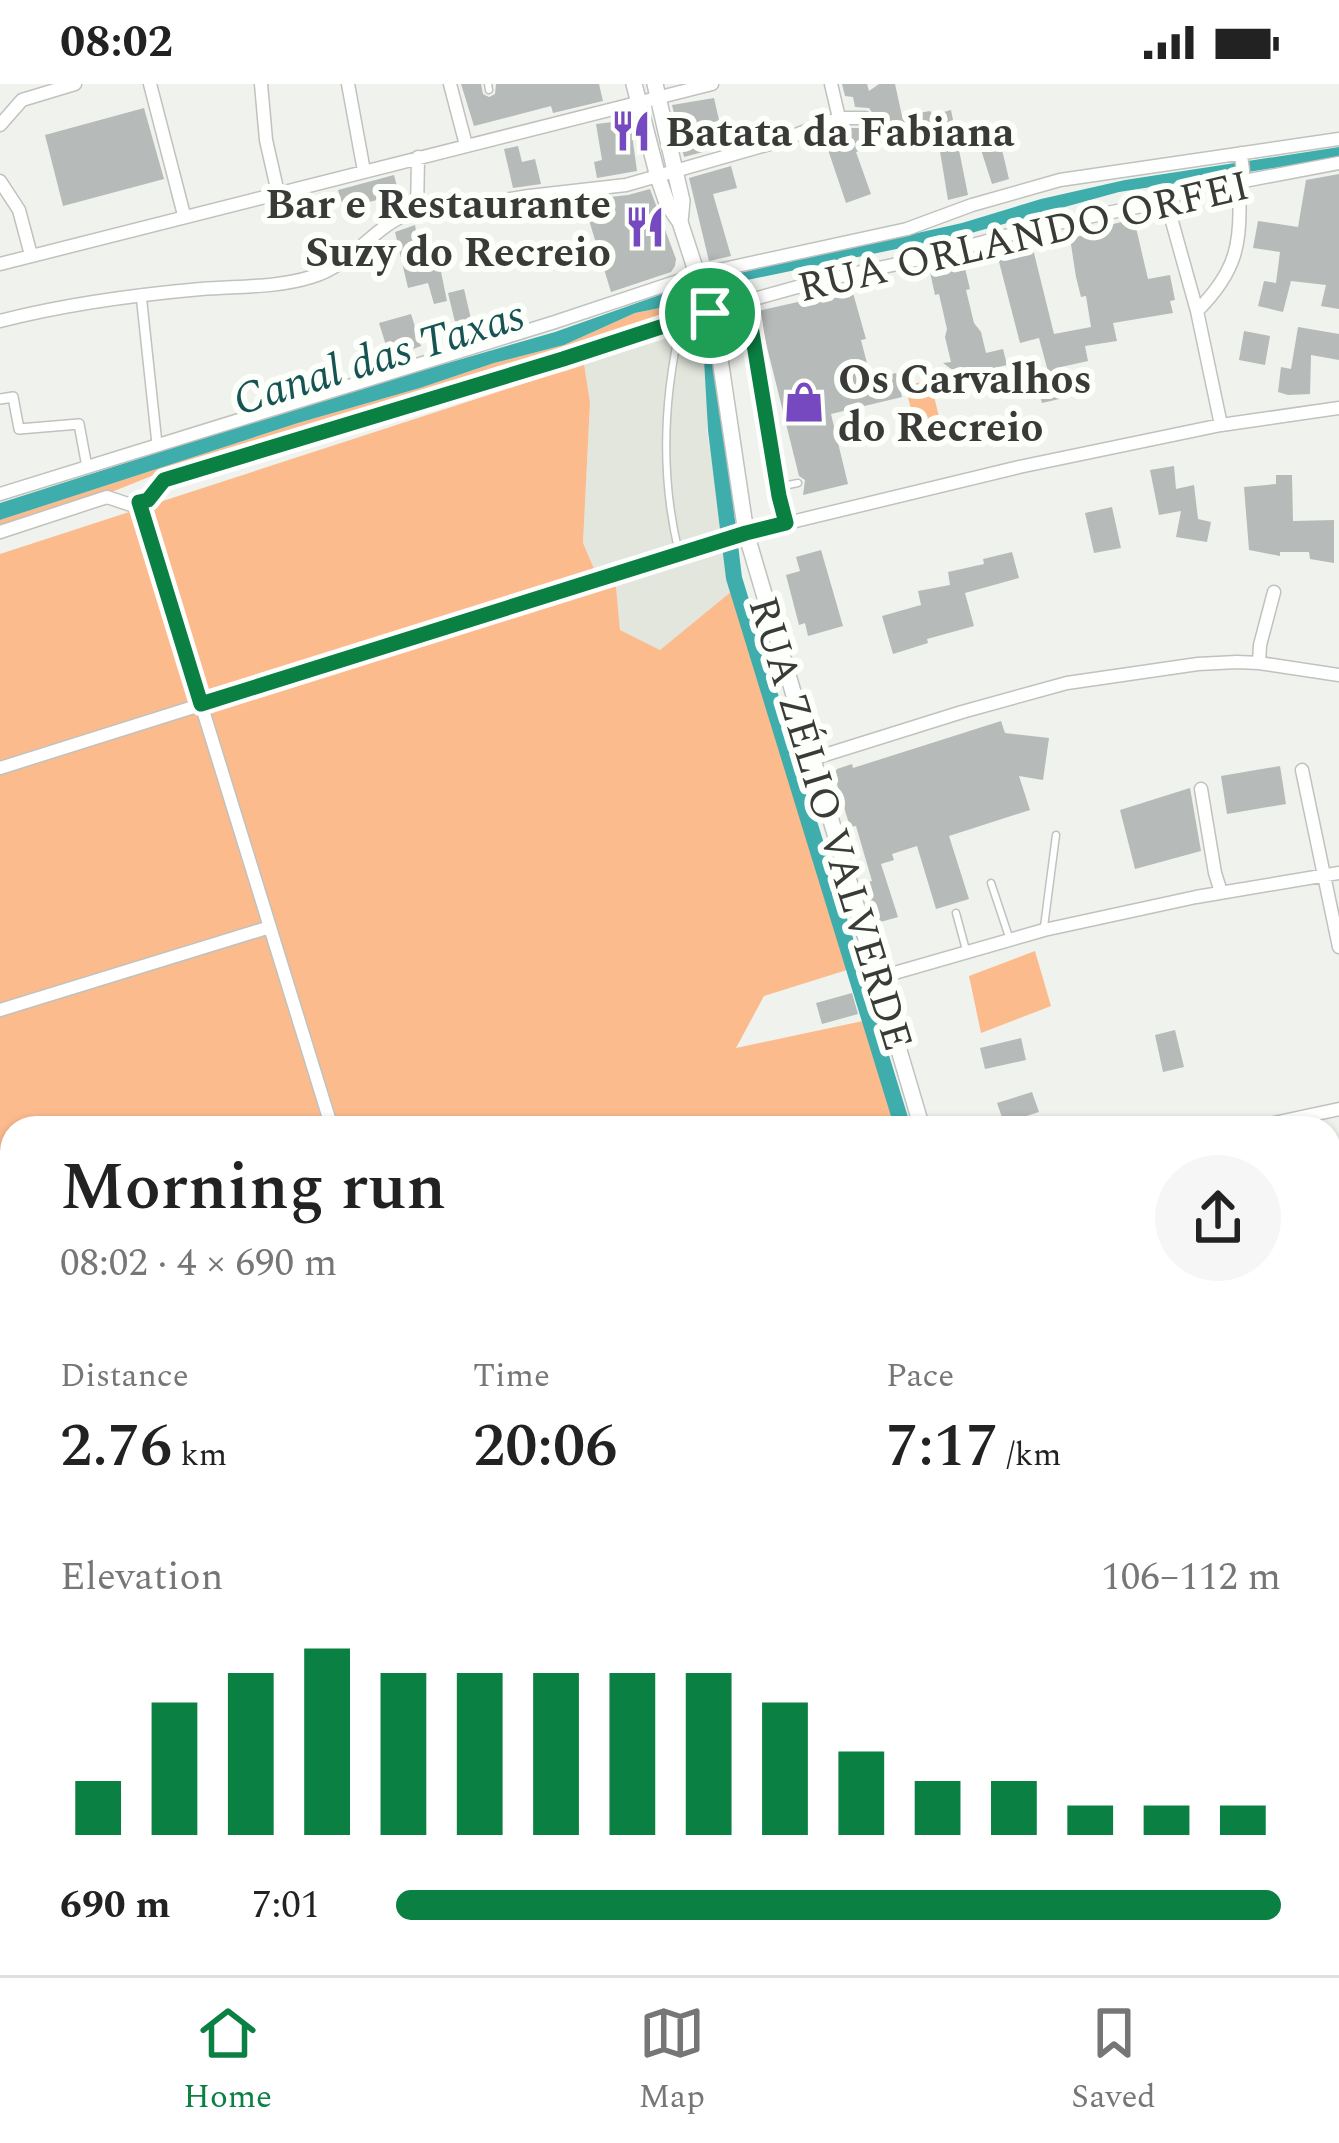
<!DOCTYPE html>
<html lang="en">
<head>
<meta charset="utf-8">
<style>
  :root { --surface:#fff; --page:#f6f6f6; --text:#222; --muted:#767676; --line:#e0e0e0; --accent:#0b8043 }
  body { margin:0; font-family:Spectral,serif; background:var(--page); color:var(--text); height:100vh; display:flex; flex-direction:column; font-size:45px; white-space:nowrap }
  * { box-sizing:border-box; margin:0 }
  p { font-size:39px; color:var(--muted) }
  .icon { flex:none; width:66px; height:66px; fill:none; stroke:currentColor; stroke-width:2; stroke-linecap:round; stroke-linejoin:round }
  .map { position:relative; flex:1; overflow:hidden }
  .drawer { position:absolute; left:0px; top:1032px; width:1341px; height:861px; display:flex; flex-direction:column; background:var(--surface); border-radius:36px 36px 0 0; box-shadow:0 3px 9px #0004 }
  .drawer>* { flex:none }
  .pin { position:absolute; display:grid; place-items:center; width:102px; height:102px; color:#fff; margin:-51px; border:6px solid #fff; border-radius:50%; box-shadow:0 3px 12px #0007 }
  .round { display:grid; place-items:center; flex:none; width:126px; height:126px; border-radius:63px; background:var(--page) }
  .head { display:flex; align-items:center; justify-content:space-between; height:204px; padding:0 60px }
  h1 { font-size:66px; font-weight:600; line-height:90px }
  .figures { display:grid; grid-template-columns:repeat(3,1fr); gap:18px; height:204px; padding:12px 60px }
  .figures div { display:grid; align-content:center }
  .figures b { font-size:60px; font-weight:600 }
  .figures small { font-size:33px; font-weight:400 }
  .figures p { font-size:33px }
  .chart { height:336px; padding:24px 60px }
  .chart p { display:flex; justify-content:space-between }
  .chart svg { width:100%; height:216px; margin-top:12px; stroke:var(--accent); stroke-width:6 }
  ul { padding:0 60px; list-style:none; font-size:39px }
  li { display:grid; grid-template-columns:192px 144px 1fr; align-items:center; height:90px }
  li i { height:30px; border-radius:15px; background:var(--accent) }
  .status { display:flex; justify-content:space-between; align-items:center; height:84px; padding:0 60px; background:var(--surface); direction:ltr }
  .status svg { height:33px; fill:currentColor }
  .dock { display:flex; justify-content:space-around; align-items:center; height:168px; border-top:3px solid var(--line); background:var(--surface); font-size:33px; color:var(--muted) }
  .dock a { display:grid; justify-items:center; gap:6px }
  .dock .active { color:var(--accent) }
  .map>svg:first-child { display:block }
  .built { fill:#e2e6dc }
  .green { fill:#fbbb8d }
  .water { fill:#3fadac }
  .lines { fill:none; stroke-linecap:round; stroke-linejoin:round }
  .canal { stroke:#3fadac; stroke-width:16 }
  .building { fill:#b6bab8 }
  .service-casing { stroke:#c0c2be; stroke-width:9 }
  .pedestrian-casing { stroke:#c0c2be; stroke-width:12 }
  .minor-casing { stroke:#c0c2be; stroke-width:15 }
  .tertiary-casing { stroke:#c0c2be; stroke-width:18 }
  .secondary-casing { stroke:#c0c2be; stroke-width:21 }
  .service { stroke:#fff; stroke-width:6 }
  .pedestrian { stroke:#fff; stroke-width:9 }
  .minor { stroke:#fff; stroke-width:12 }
  .tertiary { stroke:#fff; stroke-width:15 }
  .secondary { stroke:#e6dec3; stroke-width:18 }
  .route-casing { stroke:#fff; stroke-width:24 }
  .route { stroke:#0b8043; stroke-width:15 }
  .labels { text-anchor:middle; stroke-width:12; stroke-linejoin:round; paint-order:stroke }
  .poi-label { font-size:42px; font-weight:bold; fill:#3a3a39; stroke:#fdfffb; text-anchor:start }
  .street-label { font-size:42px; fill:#3a3a39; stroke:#fdfffb }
  .water-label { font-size:45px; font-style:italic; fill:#165454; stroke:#fdfffb }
</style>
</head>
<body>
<div class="status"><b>08:02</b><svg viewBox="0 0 49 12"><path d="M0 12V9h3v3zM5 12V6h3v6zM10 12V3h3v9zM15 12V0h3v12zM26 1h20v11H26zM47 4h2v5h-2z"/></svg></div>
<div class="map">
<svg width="1339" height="1891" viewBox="0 0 1339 1891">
  <rect width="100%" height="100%" fill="#f0f2ee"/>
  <path class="built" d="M 691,247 L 708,279 L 707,347 L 732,507 L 660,566 L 620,546 L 616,503 L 598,494 L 583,459 L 590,318 L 584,280 Z"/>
  <path class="green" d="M 690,210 L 692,212 L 691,219 L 674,228 L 433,308 L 403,313 L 374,326 L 321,338 L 228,371 L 159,389 L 114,407 L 0,444 L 0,436 L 298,339 L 420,304 L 494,279 L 564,261 L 635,229 L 673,221 Z
    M 584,280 L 590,318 L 583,459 L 598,494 L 616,503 L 620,546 L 660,566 L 732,507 L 850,885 L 764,912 L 736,964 L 877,934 L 911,1044 L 12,1044 L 12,1221 L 0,1224 L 0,470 Z
    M 930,296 L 944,353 L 920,359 L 905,302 Z
    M 1035,867 L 1051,922 L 981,949 L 969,892 Z"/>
  <path class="water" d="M 1339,63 L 1339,74 L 1119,108 L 964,151 L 718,202 L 690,210 L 674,221 L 635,229 L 564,261 L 494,279 L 420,304 L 298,339 L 0,436 L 0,419 L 344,309 L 555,248 L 668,208 L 682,199 L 690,200 L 962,139 L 1041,115 L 1125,96 Z"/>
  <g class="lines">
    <path class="canal" d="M 712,275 L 716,346 L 734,494 L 903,1044"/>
  </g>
  <path class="building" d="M 461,0 L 481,0 L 483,10 L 489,13 L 495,10 L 496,0 L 599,0 L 603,17 L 553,29 L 551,22 L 474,42 Z
    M 842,0 L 867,0 L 869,7 L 879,0 L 895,0 L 902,32 L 930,27 L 933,31 L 951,26 L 968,111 L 948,116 L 937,49 L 924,52 L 924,49 L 917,50 L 915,47 L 856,68 L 871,110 L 846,119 L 823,51 L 841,44 L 869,44 L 875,33 L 869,24 L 855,23 L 853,13 L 845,12 Z
    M 714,14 L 725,62 L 684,73 L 672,21 Z
    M 144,24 L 164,95 L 63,122 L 45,51 Z
    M 630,36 L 637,87 L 597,94 L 594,78 L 602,76 L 596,40 Z
    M 996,41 L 1009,95 L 992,100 L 975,47 Z
    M 518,62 L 522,78 L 535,75 L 541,100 L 513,104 L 504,65 Z
    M 731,82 L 737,104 L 713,110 L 731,172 L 709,177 L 689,94 Z
    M 1339,90 L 1339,225 L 1321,222 L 1326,201 L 1291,197 L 1283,228 L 1258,222 L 1264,197 L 1276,199 L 1280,168 L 1253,164 L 1258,137 L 1298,143 L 1306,96 Z
    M 394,91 L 399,110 L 358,121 L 359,124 L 345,128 L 338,106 Z
    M 650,105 L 676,175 L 675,182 L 671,188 L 611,208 L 588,133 L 584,134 L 583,116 L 628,111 Z
    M 1134,135 L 1148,195 L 1170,191 L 1175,216 L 1170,217 L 1173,229 L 1113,239 L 1117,257 L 1085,262 L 1088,277 L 1061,283 L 1068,313 L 1042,319 L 1036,299 L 1050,295 L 1039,254 L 1020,259 L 998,174 L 1033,165 L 1054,250 L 1091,243 L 1086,212 L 1081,213 L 1076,193 L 1070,154 L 1102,148 L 1101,143 Z
    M 415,141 L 423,186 L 440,183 L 447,217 L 434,220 L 428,199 L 408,204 L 395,148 Z
    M 964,180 L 970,205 L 966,206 L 974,239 L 981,248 L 986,269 L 1003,265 L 1007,281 L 961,292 L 943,279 L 951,278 L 945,253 L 947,245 L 939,210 L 935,211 L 930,188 Z
    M 464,205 L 475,252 L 459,255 L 448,209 Z
    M 853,209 L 866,255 L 861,256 L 871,295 L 896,289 L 902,313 L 831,330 L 848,400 L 803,411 L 805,396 L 799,392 L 758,227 L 816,214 L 817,219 Z
    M 411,230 L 421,262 L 390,274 L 379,239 Z
    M 1298,243 L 1339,250 L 1339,276 L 1311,271 L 1310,310 L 1288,311 L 1278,308 L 1281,283 L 1291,285 Z
    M 1244,247 L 1270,252 L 1265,281 L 1239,276 Z
    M 1174,382 L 1176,405 L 1194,401 L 1198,435 L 1211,438 L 1207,458 L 1176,453 L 1181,427 L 1159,431 L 1150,386 Z
    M 1276,391 L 1292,391 L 1293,437 L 1334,436 L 1334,479 L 1310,475 L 1309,468 L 1280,468 L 1280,472 L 1249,466 L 1244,403 L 1276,400 Z
    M 1112,423 L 1121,464 L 1094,469 L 1085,429 Z
    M 821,466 L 843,542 L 808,552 L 805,539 L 799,541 L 786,491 L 800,487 L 796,473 Z
    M 1012,468 L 1019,494 L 965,509 L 974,542 L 927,555 L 928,559 L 893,570 L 882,532 L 921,521 L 918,507 L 950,501 L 948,488 L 984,480 L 983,475 Z
    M 1001,637 L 1005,649 L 1049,654 L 1043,696 L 1019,692 L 1030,726 L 949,752 L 969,815 L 936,825 L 917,762 L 892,770 L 894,776 L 881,780 L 898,833 L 877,839 L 864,799 L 872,797 L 856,742 L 850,743 L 834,690 L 837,685 L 852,680 L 853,684 Z
    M 1280,682 L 1286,720 L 1227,730 L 1221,692 Z
    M 1190,704 L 1201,767 L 1135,785 L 1120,726 Z
    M 852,909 L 858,930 L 822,940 L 816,919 Z
    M 1175,946 L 1184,983 L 1163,988 L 1155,951 Z
    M 1021,954 L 1026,976 L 985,985 L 980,964 Z
    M 1032,1008 L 1039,1028 L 1004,1039 L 997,1019 Z"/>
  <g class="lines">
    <g class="service-casing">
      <path id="service" d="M 488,0 L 489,6
        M 747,219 L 779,412 L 786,439
        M 778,403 L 798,399
        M 679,469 C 660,392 663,316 681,239
        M 991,799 L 1010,856
        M 956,829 L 966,866
        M 1044,843 L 1056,751"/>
    </g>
    <g class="pedestrian-casing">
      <path id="pedestrian" d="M 141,210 L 157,360
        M 0,315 L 13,313 L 19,345 L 79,340 L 87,383"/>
    </g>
    <g class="minor-casing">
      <path id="minor" d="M 150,0 L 184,131
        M 261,0 L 266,56 L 278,109
        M 348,0 L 364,87
        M 450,0 L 466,61
        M 831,0 L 839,34
        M 0,41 L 22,16 L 75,0
        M 0,97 L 19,126 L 31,171
        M 1166,116 L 1197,227 L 1221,341
        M 417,129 L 418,73
        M 0,180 L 712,0
        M 1197,227 C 1236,188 1242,160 1239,106 C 1239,100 1242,95 1243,88 C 1243,82 1241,76 1241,69
        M 0,237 C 66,220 133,211 201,205 C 237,202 276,204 311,193 C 350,182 370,147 403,132 L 529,112 L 626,101 L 780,57 L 839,34 L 865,34
        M 0,410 L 555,238 L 696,191 L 907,145 L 972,121 L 1060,96 L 1339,55
        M 139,419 L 332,1044
        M 0,448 L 107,413 L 131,421 L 148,416 L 164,396 L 563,275 L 682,235 L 819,197 L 925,174 L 1038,143 L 1147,121 L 1166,116 L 1192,103 L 1239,98 L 1339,79
        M 1259,579 L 1260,561 L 1274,508
        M 812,675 L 962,628 L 1067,599 L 1198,580 L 1237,578 L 1259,579 L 1339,591
        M 0,684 L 746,449 L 1019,383 L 1221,341 L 1339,324
        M 1302,686 L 1339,863
        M 1201,705 L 1215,789 L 1221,808
        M 877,894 L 1044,846 L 1196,813 L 1339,789
        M 0,926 L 270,843
        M 1251,1044 L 1339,1025
        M 1329,1268 L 1339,1265
        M 0,1430 L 12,1424
        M 0,1647 L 12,1669
        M 1329,1727 L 1339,1725
        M 40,1881 L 42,1891
        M 704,1881 L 704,1891"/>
    </g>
    <g class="tertiary-casing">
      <path id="tertiary" d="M 634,0 L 658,93 L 667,119 L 680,138 L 716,248 L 746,449 L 922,1044
        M 655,0 L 682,117 L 680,138"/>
    </g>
    <g class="secondary-casing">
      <path id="secondary" d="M 1329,1502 L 1339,1499
        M 52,1891 L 84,1881"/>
    </g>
    <use href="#service" class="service"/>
    <use href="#pedestrian" class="pedestrian"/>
    <use href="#minor" class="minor"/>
    <use href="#tertiary" class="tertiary"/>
    <use href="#secondary" class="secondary"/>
  </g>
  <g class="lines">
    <g class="route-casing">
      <path id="route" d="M 747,218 L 779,412 L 786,439 L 746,449 L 201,620 L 139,418 L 148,416 L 164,396 L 563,275 L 682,236 Z"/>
    </g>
    <use href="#route" class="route"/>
  </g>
  <defs>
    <g id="restaurant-bare" transform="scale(3.24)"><path d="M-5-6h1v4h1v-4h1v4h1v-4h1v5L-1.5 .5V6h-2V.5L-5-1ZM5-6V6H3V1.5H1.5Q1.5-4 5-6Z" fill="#7749c1" stroke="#fdfffb" stroke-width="2.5" paint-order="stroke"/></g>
    <g id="shop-bare" transform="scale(3.24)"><path d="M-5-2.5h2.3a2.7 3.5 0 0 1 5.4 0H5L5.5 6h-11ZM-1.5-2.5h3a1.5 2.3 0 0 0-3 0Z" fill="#7749c1" stroke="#fdfffb" stroke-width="2.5" paint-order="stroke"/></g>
  </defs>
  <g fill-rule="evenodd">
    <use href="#restaurant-bare" x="631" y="47"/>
    <use href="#restaurant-bare" x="645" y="143"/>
    <use href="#shop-bare" x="804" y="318"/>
  </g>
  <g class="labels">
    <g class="poi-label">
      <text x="665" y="62">Batata da Fabiana</text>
      <text x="611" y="134" text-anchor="end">Bar e Restaurante<tspan x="611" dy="48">Suzy do Recreio</tspan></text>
      <text x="838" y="309">Os Carvalhos<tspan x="838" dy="48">do Recreio</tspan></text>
    </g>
    <g class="street-label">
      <text transform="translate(1023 151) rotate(-13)" y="15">RUA ORLANDO ORFEI</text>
      <text transform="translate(832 739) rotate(73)" y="15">RUA ZÉLIO VALVERDE</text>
    </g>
    <g class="water-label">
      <text transform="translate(378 272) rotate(-17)" y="16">Canal das Taxas</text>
    </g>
  </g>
</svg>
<div class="pin" style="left:710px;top:229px;background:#1e9e55"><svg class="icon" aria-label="arrive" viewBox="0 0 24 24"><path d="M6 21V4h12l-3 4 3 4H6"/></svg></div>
<section class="drawer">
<div class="head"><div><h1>Morning run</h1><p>08:02 · 4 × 690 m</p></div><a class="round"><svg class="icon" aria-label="share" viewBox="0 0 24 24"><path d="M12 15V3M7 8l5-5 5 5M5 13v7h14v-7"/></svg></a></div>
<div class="figures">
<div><p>Distance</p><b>2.76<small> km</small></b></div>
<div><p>Time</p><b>20:06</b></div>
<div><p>Pace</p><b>7:17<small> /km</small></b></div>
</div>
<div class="chart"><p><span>Elevation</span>106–112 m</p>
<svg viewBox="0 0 160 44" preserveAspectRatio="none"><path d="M5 44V33M15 44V17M25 44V11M35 44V6M45 44V11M55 44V11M65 44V11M75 44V11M85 44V11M95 44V17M105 44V27M115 44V33M125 44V33M135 44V38M145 44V38M155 44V38"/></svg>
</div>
<ul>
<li><b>690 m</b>7:01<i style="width:100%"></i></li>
</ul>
</section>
</div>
<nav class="dock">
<a class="active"><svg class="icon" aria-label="home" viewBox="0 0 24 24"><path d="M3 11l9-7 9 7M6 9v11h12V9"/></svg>Home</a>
<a><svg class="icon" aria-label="map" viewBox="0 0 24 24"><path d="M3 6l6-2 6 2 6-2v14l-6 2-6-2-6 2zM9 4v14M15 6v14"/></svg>Map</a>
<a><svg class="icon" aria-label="saved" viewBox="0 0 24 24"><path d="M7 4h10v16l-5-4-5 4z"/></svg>Saved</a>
</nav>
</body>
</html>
